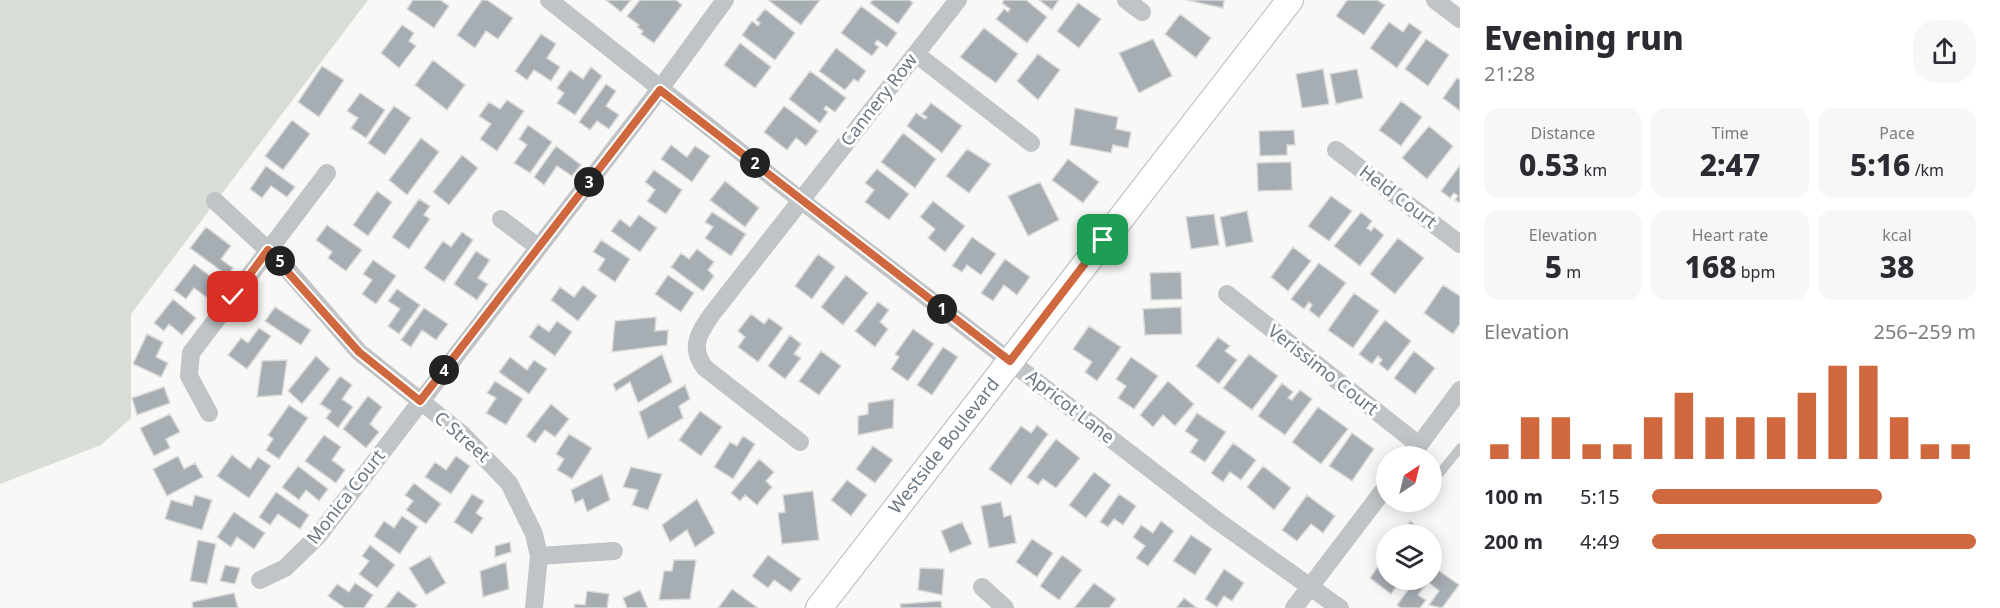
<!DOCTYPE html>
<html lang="en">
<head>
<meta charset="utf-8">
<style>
  :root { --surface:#fff; --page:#f7f7f7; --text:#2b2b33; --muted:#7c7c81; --accent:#d0683f }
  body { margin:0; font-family:"Noto Sans",sans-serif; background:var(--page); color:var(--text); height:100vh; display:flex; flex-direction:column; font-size:22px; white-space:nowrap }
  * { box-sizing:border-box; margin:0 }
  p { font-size:20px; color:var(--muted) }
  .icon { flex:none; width:33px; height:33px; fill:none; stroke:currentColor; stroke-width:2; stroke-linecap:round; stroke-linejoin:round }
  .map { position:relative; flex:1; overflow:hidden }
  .panel { display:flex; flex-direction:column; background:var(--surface); width:540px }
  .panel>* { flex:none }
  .needle { width:39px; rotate:35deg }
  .controls { position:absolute; left:1376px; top:446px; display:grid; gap:12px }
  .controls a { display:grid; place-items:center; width:66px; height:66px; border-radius:50%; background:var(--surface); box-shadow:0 3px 15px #0003; font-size:30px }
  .pin { position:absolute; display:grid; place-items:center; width:51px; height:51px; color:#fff; margin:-26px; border-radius:12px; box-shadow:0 3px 9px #0006 }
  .km { position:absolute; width:30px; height:30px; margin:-15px; border-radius:50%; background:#222; color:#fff; font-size:16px; line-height:30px; text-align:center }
  .round { display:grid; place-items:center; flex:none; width:63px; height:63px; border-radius:24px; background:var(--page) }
  .headline { display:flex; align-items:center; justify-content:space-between; height:102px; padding:0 24px }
  h1 { font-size:33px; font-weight:800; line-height:45px }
  .figures { display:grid; grid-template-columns:repeat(3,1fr); gap:9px; height:102px; padding:6px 24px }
  .figures div { display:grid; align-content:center; border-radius:15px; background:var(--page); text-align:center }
  .figures b { font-size:30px; font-weight:800 }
  .figures small { font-size:16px; font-weight:400 }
  .figures p { font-size:16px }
  .chart { height:168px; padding:12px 24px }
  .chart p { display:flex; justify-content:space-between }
  .chart svg { width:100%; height:108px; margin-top:6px; stroke:var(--accent); stroke-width:6 }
  ul { padding:0 24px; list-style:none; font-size:20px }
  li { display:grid; grid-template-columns:96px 72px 1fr; align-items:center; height:45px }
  li i { height:15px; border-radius:8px; background:var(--accent) }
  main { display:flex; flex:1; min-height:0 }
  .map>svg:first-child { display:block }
  .green { fill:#d8ddd6 }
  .building { fill:#a6adb3; stroke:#dadad9; stroke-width:1.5 }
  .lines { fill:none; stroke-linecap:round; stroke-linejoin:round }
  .secondary-casing { stroke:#b3b7bc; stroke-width:28 }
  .lane { stroke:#c0c4c7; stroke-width:9 }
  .street { stroke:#c0c4c7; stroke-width:18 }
  .secondary { stroke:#fff; stroke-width:26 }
  .route-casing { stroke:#fff; stroke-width:12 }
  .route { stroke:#d0683f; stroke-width:8 }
  .labels { text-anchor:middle; stroke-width:6; stroke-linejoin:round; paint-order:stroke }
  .street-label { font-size:18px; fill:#6b7884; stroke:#fff }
</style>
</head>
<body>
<main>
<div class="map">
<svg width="1460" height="608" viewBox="0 0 1460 608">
  <rect width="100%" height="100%" fill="#f8f8f7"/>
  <path class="green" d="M 0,0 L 368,0 L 131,314 L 131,418 L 101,445 L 0,484 Z"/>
  <path class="building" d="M 413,0 L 440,0 L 449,6 L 434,28 L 407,9 Z
    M 482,0 L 487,0 L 513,18 L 498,39 L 486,31 L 475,48 L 457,35 Z
    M 606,0 L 631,0 L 621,12 Z
    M 640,0 L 676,0 L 682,5 L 654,43 L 641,34 L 643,31 L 637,27 L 639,25 L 627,16 Z
    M 768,0 L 820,0 L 801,25 Z
    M 873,0 L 909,0 L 913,3 L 898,24 L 870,3 Z
    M 1004,0 L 1026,0 L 1047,17 L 1027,43 L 996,19 L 1004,9 L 1008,12 L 1010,9 L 1002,3 Z
    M 1039,0 L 1059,0 L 1052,10 Z
    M 1186,0 L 1224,0 L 1223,8 Z
    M 1347,0 L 1377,0 L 1385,5 L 1364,35 L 1336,16 Z
    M 1078,3 L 1101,19 L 1079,48 L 1057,31 Z
    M 861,6 L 897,33 L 887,47 L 877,40 L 875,44 L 879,47 L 872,56 L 841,33 Z
    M 765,9 L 795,33 L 775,60 L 742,35 L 752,21 L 758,26 L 760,23 L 756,20 Z
    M 1180,14 L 1211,38 L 1196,58 L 1165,34 Z
    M 1389,22 L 1403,32 L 1409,23 L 1422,32 L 1397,68 L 1370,48 Z
    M 402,25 L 414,33 L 409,41 L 416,46 L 399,68 L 381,53 Z
    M 984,28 L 1018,54 L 996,83 L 960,57 Z
    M 541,34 L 556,44 L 547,58 L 560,67 L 551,81 L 534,70 L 527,80 L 515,71 Z
    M 1153,39 L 1172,76 L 1139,93 L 1119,53 Z
    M 1426,39 L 1449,55 L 1428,86 L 1405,69 Z
    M 740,43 L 771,67 L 755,88 L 724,65 Z
    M 836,48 L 866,71 L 858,82 L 854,79 L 845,90 L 819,71 Z
    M 1038,54 L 1060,70 L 1038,100 L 1017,81 Z
    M 433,60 L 465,85 L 447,110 L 415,85 Z
    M 322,66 L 344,80 L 319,117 L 298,102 Z
    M 591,67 L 602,76 L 575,115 L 557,103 L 564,93 L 557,88 L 570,70 L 583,79 Z
    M 1323,69 L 1329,104 L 1302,108 L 1296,74 Z
    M 1357,69 L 1363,98 L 1336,104 L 1330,74 Z
    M 810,71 L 846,98 L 835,112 L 826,106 L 824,109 L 828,112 L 820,123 L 789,99 Z
    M 1457,78 L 1460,80 L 1460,111 L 1443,98 Z
    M 606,84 L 616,91 L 606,106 L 619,115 L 609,129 L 597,121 L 590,130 L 579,122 Z
    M 360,93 L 385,110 L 366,138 L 351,128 L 358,118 L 347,111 Z
    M 507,100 L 524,111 L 497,151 L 480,139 L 491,124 L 479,116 L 489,102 L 500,109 Z
    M 1401,101 L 1422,117 L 1401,146 L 1379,130 Z
    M 931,103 L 962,126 L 942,153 L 907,126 L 916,113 L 925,119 L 927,117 L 922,114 Z
    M 394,106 L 411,118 L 385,155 L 368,143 Z
    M 784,106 L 818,131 L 806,146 L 796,138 L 787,150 L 764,132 Z
    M 1075,108 L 1118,117 L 1116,129 L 1131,132 L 1128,148 L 1113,145 L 1111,153 L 1070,145 Z
    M 292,120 L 310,134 L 283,170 L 265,156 Z
    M 528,125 L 552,142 L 530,173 L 514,163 L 527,145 L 519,139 Z
    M 1429,126 L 1453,146 L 1427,179 L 1402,158 Z
    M 1294,130 L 1295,145 L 1287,145 L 1287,155 L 1260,156 L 1259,131 Z
    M 903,133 L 936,159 L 915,188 L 881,162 Z
    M 421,138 L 439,152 L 407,195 L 389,180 Z
    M 671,145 L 687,157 L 695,146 L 710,156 L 692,182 L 661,159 Z
    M 556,146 L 581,165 L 572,176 L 557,166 L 544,185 L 534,177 Z
    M 967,149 L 991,164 L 969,193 L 946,176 Z
    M 462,155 L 478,168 L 449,205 L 433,192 Z
    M 1068,159 L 1099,182 L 1083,203 L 1052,180 Z
    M 1291,162 L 1292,190 L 1258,191 L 1257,163 Z
    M 1460,165 L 1460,203 L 1455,200 L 1458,196 L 1454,193 L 1450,198 L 1441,191 Z
    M 266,166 L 295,187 L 287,197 L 271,186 L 262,198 L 250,189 Z
    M 877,169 L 909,194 L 889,220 L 865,202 L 874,190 L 865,183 Z
    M 654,170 L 682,190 L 666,214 L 647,201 L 655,190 L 645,182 Z
    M 725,181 L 759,208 L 745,227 L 710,200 Z
    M 1040,182 L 1059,220 L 1028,236 L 1008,196 Z
    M 377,191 L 392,202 L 368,236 L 353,225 Z
    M 1331,196 L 1352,211 L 1329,241 L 1308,226 Z
    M 419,199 L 430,206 L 424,215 L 430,219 L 409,249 L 392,237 Z
    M 933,201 L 965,226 L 945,252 L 928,238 L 935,229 L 920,217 Z
    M 1247,211 L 1253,242 L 1226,247 L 1220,217 Z
    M 712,212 L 746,234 L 731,256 L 705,238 L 713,227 L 705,222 Z
    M 1361,212 L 1372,221 L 1367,228 L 1371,231 L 1374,227 L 1384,235 L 1360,266 L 1334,246 Z
    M 1214,214 L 1219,245 L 1191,249 L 1186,217 Z
    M 639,215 L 657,228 L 640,252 L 611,231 L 620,219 L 630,227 Z
    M 327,225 L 362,250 L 346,271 L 328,258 L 332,252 L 316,240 Z
    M 206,227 L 231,246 L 221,259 L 233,268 L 228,276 L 190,248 Z
    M 462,232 L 473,240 L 444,282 L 424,268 L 443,241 L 451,247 Z
    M 972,237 L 996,254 L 981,275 L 967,265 L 962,272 L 952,266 Z
    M 1398,238 L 1424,258 L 1395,294 L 1370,274 Z
    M 601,240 L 630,259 L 615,282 L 598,270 L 605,259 L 593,252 Z
    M 1293,247 L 1311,261 L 1288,291 L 1271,277 Z
    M 697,249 L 714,262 L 708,270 L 714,276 L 703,291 L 671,267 L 681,253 L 689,259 Z
    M 476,251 L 490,260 L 478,278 L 488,284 L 477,300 L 454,284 Z
    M 818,254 L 835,267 L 812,299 L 795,286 Z
    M 1005,259 L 1030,277 L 1017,295 L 1004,285 L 993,301 L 981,293 Z
    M 373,260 L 396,276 L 376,304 L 362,294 L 372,280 L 363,274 Z
    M 1319,263 L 1346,283 L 1319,318 L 1309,310 L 1312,305 L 1309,302 L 1304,309 L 1291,299 Z
    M 194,264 L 221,284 L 209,299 L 194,288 L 186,299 L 174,290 Z
    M 1181,272 L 1182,299 L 1151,300 L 1150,273 Z
    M 668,275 L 694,293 L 681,312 L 655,294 Z
    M 846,275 L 868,293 L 843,325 L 821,307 Z
    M 583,285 L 597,296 L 578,321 L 551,300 L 560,287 L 574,297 Z
    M 1443,285 L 1460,296 L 1460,324 L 1453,334 L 1424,313 Z
    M 397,289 L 420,305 L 399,334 L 388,326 L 400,309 L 388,301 Z
    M 1354,293 L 1379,311 L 1353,348 L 1328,330 Z
    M 173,299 L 196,318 L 182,335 L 169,324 L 164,331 L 154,323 Z
    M 878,302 L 889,310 L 880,322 L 888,329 L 875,347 L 855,331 Z
    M 275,307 L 311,330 L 301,345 L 265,321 Z
    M 1181,307 L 1182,334 L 1145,335 L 1143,309 Z
    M 424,308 L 448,324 L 436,340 L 422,330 L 411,347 L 401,340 Z
    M 751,314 L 764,324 L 769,318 L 783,328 L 758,362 L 738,347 L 745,337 L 738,331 Z
    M 656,317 L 655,331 L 668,330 L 667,345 L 612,352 L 615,321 Z
    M 1385,320 L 1411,341 L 1388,371 L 1379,364 L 1382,360 L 1378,356 L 1372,364 L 1359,354 Z
    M 557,321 L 572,332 L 555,356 L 529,337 L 538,324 L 549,332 Z
    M 1089,326 L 1121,347 L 1097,381 L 1085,372 L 1092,362 L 1073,349 Z
    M 259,328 L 271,336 L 247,369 L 228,355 L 241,338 L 248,343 Z
    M 913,329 L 934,344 L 908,381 L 891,369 L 899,357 L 895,354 Z
    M 147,334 L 163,342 L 156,357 L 168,363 L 161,377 L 133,364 Z
    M 790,335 L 801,344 L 794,354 L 801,358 L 785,379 L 768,366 Z
    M 1218,337 L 1230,346 L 1225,351 L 1237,360 L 1219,384 L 1196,366 Z
    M 943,347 L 958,357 L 932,395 L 917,385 Z
    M 821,351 L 841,366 L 819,395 L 799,381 Z
    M 1414,351 L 1435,368 L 1415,394 L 1394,378 Z
    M 662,354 L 672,382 L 638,403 L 630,382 L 616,391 L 613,384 Z
    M 1249,354 L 1278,376 L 1252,410 L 1223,388 Z
    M 316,356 L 330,369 L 302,404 L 288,391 Z
    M 510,357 L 527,370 L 534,360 L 547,369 L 529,394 L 499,372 Z
    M 1131,357 L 1158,376 L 1134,409 L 1118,398 L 1126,386 L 1116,379 Z
    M 287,360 L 282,395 L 257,397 L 262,361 Z
    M 340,376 L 352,385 L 342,399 L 353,407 L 338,428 L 326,418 L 331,411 L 320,404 Z
    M 495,381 L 523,399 L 506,425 L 486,413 L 496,398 L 487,393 Z
    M 1168,381 L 1194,404 L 1175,426 L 1163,415 L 1153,427 L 1140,415 Z
    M 1282,383 L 1293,392 L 1288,398 L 1292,400 L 1300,390 L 1312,399 L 1285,435 L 1258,416 Z
    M 685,385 L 690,399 L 679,406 L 683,418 L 648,439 L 639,412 Z
    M 164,387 L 170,403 L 137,415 L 132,398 Z
    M 368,396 L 382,407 L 370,424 L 379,432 L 366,448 L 343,429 Z
    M 894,399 L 893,428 L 858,435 L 858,416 L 868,414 L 868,403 Z
    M 551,404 L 569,419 L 555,437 L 545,430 L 535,443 L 526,436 Z
    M 289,405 L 308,418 L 279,459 L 266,450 L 273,439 L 268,435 Z
    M 1318,407 L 1348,429 L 1321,464 L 1292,442 Z
    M 700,411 L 722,427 L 701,456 L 679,440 Z
    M 1197,413 L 1226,432 L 1205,462 L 1190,452 L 1198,440 L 1185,431 Z
    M 170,414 L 180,432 L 166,439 L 170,448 L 154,456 L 140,428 Z
    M 1037,425 L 1048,434 L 1011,485 L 989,469 L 1021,426 L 1031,433 Z
    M 1352,433 L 1374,449 L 1352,481 L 1329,466 Z
    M 569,434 L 592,448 L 572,479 L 557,470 L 564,459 L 556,454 Z
    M 324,435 L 341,447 L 332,460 L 345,470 L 336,483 L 305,461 Z
    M 743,436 L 755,444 L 733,479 L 714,467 L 730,442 L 737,446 Z
    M 1056,439 L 1080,458 L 1056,488 L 1043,479 L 1038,485 L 1027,477 Z
    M 1233,443 L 1256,460 L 1241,480 L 1230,472 L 1223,482 L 1211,473 Z
    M 873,446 L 893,460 L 875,483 L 856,469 Z
    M 232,455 L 250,469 L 258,457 L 271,466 L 249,498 L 217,476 Z
    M 178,456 L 184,469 L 195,463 L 203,477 L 167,496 L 153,469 Z
    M 456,456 L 470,466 L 451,494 L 425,477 L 435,462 L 446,470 Z
    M 759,459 L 774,472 L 766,481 L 772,487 L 757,505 L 745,495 L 740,501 L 731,493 Z
    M 298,466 L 328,489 L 319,501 L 306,490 L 299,500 L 282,487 Z
    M 1263,466 L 1291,488 L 1274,510 L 1247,487 Z
    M 631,467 L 662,474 L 648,510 L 632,505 L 638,490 L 623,487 Z
    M 1094,472 L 1111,485 L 1086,518 L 1069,505 Z
    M 602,474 L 610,500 L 587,512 L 583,499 L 575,503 L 571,490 Z
    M 847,480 L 867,495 L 851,516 L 831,500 Z
    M 414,483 L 441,504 L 426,524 L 406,510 L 413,501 L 405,495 Z
    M 813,491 L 819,540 L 782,544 L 778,513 L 785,512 L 783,495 Z
    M 276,492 L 309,515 L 300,529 L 278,514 L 270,525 L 259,517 Z
    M 472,494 L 484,501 L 476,513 L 483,518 L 472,534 L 454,522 Z
    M 1119,494 L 1136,506 L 1123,525 L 1114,519 L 1108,527 L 1100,522 Z
    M 195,495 L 212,500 L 202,530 L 165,519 L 171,500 L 192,506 Z
    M 1307,495 L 1335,516 L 1323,533 L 1311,524 L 1297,541 L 1282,530 Z
    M 697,499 L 715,533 L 695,547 L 687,530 L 670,542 L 662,525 Z
    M 1001,502 L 1004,517 L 1011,515 L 1016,543 L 989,548 L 981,506 Z
    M 234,512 L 265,533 L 254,549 L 237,537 L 231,547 L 217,537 Z
    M 402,516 L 418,527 L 400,554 L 374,536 L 384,521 L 394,528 Z
    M 1161,521 L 1174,531 L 1148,566 L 1136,558 L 1145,546 L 1133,537 L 1141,525 L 1153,533 Z
    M 1410,521 L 1427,534 L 1401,534 Z
    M 962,522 L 972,544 L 950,553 L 941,531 Z
    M 1191,535 L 1212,549 L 1195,575 L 1173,561 Z
    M 1032,539 L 1053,553 L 1037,577 L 1016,562 Z
    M 198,540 L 216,544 L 207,584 L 190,581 Z
    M 510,542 L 511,552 L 495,557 L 495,546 Z
    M 370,545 L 395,565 L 377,588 L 359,574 L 369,561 L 362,556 Z
    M 768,555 L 801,579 L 791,592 L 774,580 L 768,588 L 752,576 Z
    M 1062,555 L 1082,570 L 1059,600 L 1040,586 Z
    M 1386,555 L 1386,579 L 1402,579 L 1391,594 L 1370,578 Z
    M 430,556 L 446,583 L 426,595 L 409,568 Z
    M 674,560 L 696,560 L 690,599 L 659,600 L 664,571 L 672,571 Z
    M 506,562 L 509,589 L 483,597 L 480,571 Z
    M 225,565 L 240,568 L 235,584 L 220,581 Z
    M 1431,565 L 1459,585 L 1442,608 L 1429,605 L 1439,591 L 1428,582 L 1418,595 L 1426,600 L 1420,608 L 1401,608 L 1397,605 L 1416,579 L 1431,579 Z
    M 920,568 L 944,569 L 942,595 L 918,590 Z
    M 1224,569 L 1244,583 L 1232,601 L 1224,596 L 1217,607 L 1205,599 Z
    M 355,583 L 373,595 L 364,608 L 345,608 L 328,596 L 337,584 L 349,592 Z
    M 1094,583 L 1116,599 L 1109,608 L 1074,608 Z
    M 732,589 L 758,608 L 718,608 Z
    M 640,590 L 648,608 L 627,608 L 623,598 Z
    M 398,591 L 417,605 L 415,608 L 385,608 Z
    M 587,591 L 609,594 L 607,608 L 574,608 L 575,604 L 585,605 Z
    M 234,593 L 238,608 L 193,608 L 192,602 Z
    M 1184,598 L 1197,608 L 1176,608 Z
    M 941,601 L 942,608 L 901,608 L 900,604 Z"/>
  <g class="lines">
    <g class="secondary-casing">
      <path id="secondary" d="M 819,608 L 1290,0"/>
    </g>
    <path class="lane" d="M 1431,484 L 1460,448"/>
    <path class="street" d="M 549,0 L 802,201 L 1219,522 L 1340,608
      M 1126,0 L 1142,12
      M 1435,0 L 1460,19
      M 916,54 L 1031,143
      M 1336,150 L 1460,244
      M 215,201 L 281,262 L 359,352 L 462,434 L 509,483 L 534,534 L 539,556 L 534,608
      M 501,219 L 538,247
      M 1227,294 L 1419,445
      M 209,413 L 189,376 L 191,353 L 327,173
      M 800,442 L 705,368 C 689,347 699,333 712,314 L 958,0
      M 1411,456 L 1460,390
      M 539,556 L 614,551
      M 260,580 L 285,568 L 318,536 L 660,89 L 725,0
      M 982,587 L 1005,608
      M 1294,608 L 1386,487"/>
    <use href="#secondary" class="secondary"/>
  </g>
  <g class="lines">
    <g class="route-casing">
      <path id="route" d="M 233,297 L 268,250 L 359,352 L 420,401 L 660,90 L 1010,361 L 1103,240"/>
    </g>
    <use href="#route" class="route"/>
  </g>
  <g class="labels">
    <g class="street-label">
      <text transform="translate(879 100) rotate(-52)" y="6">Cannery Row</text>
      <text transform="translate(1398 197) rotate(37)" y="6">Held Court</text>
      <text transform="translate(1323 370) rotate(38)" y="6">Verissimo Court</text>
      <text transform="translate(1070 407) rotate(38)" y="6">Apricot Lane</text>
      <text transform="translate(462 437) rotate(41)" y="6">C Street</text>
      <text transform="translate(944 446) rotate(-52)" y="6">Westside Boulevard</text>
      <text transform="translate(346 497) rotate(-52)" y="6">Monica Court</text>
    </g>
  </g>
</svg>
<div class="controls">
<a><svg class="needle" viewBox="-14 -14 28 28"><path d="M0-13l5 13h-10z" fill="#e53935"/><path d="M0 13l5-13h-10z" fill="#7c7c81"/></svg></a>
<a><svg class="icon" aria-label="layers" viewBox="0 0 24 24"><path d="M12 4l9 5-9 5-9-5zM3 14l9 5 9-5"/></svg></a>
</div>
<div class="pin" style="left:1103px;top:240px;background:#1e9e55"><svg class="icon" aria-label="arrive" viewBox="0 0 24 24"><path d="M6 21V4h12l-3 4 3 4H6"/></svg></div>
<div class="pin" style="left:233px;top:297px;background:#d93025"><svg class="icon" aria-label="check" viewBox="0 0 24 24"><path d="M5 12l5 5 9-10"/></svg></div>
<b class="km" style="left:942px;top:309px">1</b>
<b class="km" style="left:755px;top:163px">2</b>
<b class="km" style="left:589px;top:182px">3</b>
<b class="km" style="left:444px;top:370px">4</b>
<b class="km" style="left:280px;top:261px">5</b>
</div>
<section class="panel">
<div class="headline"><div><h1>Evening run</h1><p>21:28</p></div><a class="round"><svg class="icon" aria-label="share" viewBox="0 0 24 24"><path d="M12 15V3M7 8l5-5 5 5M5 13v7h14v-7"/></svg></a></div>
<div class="figures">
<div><p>Distance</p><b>0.53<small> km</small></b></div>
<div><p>Time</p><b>2:47</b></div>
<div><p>Pace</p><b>5:16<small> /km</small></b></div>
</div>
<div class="figures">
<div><p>Elevation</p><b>5<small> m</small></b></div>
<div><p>Heart rate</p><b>168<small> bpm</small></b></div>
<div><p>kcal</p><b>38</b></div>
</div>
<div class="chart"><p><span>Elevation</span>256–259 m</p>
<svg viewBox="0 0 160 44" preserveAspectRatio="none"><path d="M5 44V38M15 44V27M25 44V27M35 44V38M45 44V38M55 44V27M65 44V17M75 44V27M85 44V27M95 44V27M105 44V17M115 44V6M125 44V6M135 44V27M145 44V38M155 44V38"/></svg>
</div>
<ul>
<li><b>100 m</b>5:15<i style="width:71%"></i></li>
<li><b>200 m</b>4:49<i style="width:100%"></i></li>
</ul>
</section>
</main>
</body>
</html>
